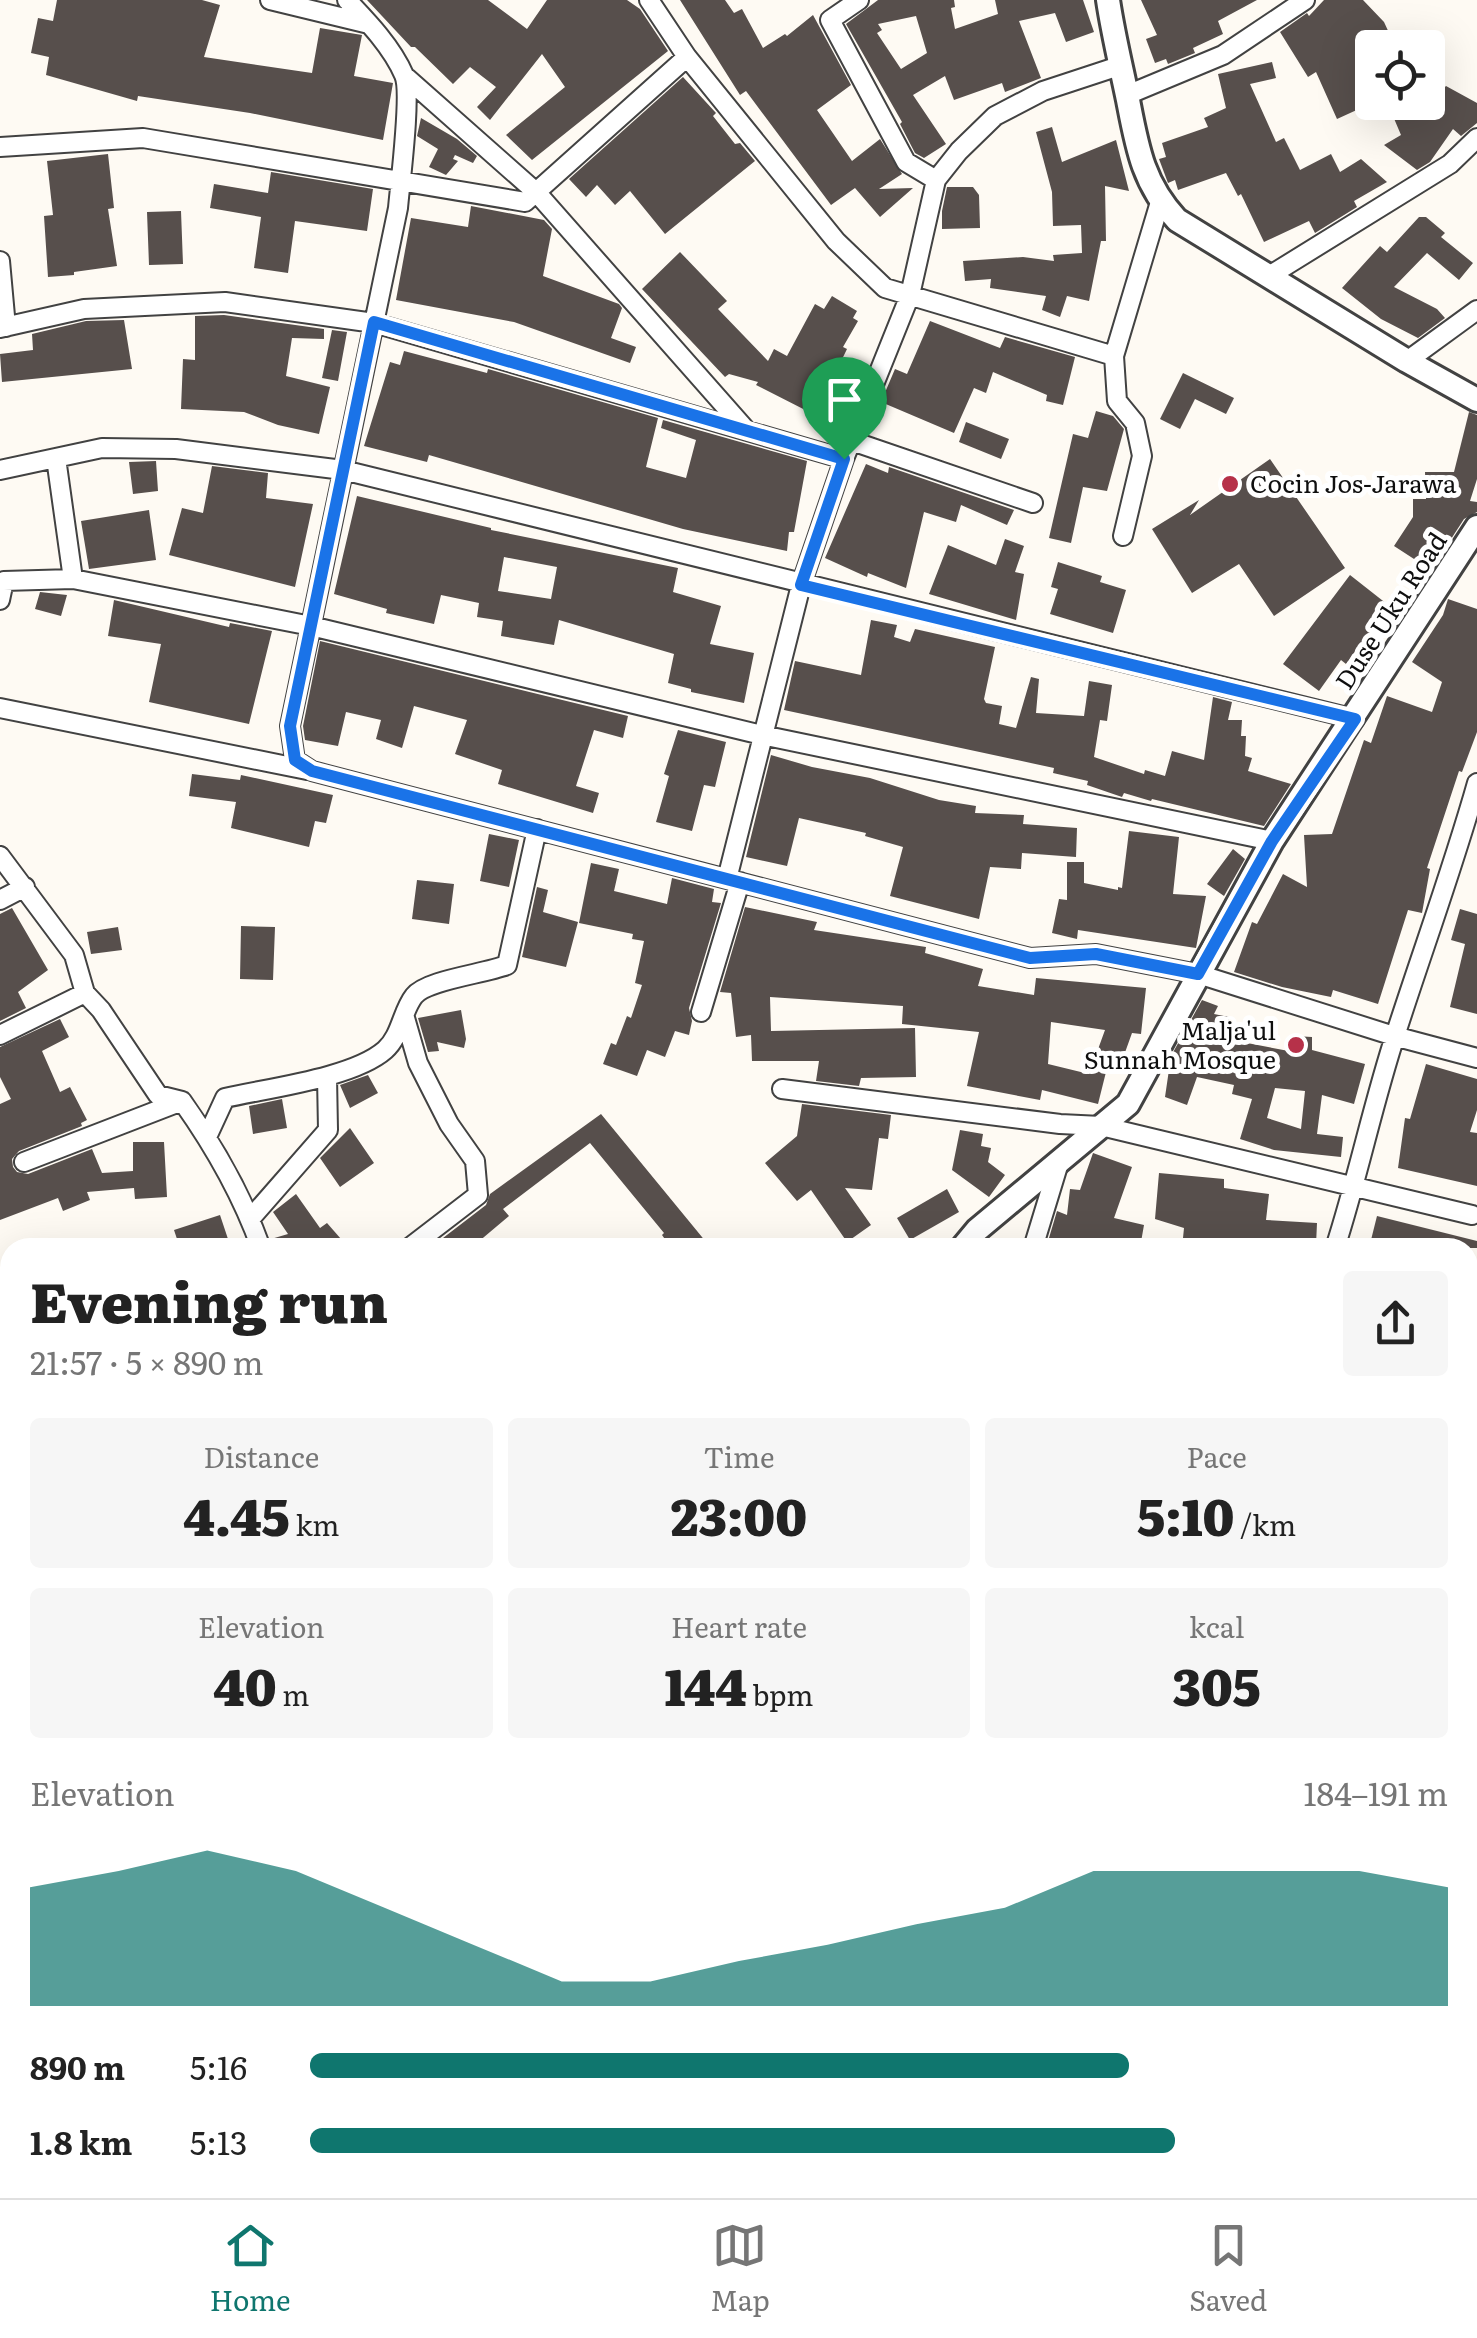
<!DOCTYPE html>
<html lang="en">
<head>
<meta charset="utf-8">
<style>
  :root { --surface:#fff; --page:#f6f6f6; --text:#222; --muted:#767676; --line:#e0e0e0; --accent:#0f766e }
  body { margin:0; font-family:Literata,serif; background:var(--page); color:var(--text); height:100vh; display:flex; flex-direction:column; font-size:38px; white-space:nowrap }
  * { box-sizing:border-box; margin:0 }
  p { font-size:32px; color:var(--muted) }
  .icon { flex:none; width:55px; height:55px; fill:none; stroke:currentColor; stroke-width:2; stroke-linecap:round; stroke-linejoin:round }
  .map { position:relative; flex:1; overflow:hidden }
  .panel { position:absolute; left:0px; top:1238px; width:1478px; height:962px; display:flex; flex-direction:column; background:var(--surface); border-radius:30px 30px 0 0; box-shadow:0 10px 40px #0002 }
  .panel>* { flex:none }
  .buttons { position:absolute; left:1355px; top:30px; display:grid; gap:20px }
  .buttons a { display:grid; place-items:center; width:90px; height:90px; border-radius:10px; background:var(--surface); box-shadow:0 10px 40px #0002; font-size:50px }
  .pin { position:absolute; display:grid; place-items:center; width:85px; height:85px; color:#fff; margin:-102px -42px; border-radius:50% 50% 50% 0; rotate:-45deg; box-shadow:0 0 10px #0007 }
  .pin .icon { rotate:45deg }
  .round { display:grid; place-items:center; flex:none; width:105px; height:105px; border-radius:10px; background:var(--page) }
  .headline { display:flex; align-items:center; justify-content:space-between; height:170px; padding:0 30px }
  h1 { font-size:55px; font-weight:800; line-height:75px }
  .figures { display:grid; grid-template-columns:repeat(3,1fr); gap:15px; height:170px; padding:10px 30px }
  .figures div { display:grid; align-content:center; border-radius:10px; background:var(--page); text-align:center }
  .figures b { font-size:50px; font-weight:800 }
  .figures small { font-size:28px; font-weight:400 }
  .figures p { font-size:28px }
  .chart { height:280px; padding:20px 30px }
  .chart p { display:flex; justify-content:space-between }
  .chart svg { width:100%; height:180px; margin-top:10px; fill:var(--accent); opacity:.7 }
  ul { padding:0 30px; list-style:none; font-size:32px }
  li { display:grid; grid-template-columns:160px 120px 1fr; align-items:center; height:75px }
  li i { height:25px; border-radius:12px; background:var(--accent) }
  .tab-bar { display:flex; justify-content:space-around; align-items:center; height:140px; border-top:2px solid var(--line); background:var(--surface); font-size:28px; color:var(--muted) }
  .tab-bar a { display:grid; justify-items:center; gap:5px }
  .tab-bar .active { color:var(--accent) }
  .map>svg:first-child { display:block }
  .building { fill:#574f4c; fill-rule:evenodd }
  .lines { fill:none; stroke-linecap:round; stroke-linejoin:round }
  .minor-casing { stroke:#424242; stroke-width:22 }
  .tertiary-casing { stroke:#424242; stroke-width:28 }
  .minor { stroke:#fff; stroke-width:18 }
  .tertiary { stroke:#fff; stroke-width:22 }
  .route-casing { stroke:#fff; stroke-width:20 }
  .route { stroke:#1a73e8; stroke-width:12 }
  .poi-dot { fill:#b63149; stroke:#fff; stroke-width:4 }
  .labels { text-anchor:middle; stroke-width:10; stroke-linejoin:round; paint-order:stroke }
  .poi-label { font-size:25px; fill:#0f0f0f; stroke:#fff; text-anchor:start }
  .street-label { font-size:25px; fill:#0f0f0f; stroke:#fff }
</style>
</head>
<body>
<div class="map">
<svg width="1477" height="2198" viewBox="0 0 1477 2198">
  <rect width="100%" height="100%" fill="#fefaf3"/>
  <path class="building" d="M 57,0 L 202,0 L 220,5 L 204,57 L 312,73 L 320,28 L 362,35 L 354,76 L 393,83 L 383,140 L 250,113 L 138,96 L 137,101 L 46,75 L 49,57 L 31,53 L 38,18 L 53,21 Z
    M 367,0 L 488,0 L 527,29 L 547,0 L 627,0 L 640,9 L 668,51 L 532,160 L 506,135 L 565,87 L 542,54 L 490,120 L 477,107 L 496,87 L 470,67 L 453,84 L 415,47 L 411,47 Z
    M 680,0 L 725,0 L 734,13 L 742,9 L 763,48 L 785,34 L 787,36 L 813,15 L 851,85 L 817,110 L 852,161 L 880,139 L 902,174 L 879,189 L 913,188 L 880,217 L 855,188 L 831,205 L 746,91 L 740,95 Z
    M 878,0 L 954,0 L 955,7 L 951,8 L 955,29 L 998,14 L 995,0 L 1083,0 L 1094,32 L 1066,42 L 1055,13 L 1019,21 L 1041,78 L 1005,92 L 1002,83 L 954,100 L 945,76 L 913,95 L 946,144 L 924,158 L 915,153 L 900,124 L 902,122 L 846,24 ZM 916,16 L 927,53 L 901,69 L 877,33 L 882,30 L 878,24 Z
    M 1141,0 L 1257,0 L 1218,21 L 1223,34 L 1193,48 L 1195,53 L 1168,64 L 1166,59 L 1155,63 L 1146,39 L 1157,35 Z
    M 1324,0 L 1363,0 L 1384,22 L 1396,48 L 1372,48 L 1372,103 L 1337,119 L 1316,72 L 1308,77 L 1280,32 L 1307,13 L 1309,16 Z
    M 1272,62 L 1276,78 L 1250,84 L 1276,142 L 1284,138 L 1300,170 L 1331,154 L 1340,172 L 1361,159 L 1387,182 L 1354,201 L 1357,207 L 1315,233 L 1309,221 L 1264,242 L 1241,194 L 1238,196 L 1226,173 L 1178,190 L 1175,180 L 1168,183 L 1159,159 L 1166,157 L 1162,143 L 1208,127 L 1204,118 L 1226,108 L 1218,74 Z
    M 683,77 L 716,113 L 713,116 L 735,144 L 740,143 L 755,161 L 665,234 L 630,191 L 615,205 L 597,185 L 586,197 L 569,179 Z
    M 1446,86 L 1477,103 L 1477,123 L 1461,136 L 1453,129 L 1430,162 L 1417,170 L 1384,145 L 1401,135 L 1387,102 L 1418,102 L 1424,107 Z
    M 421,118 L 457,139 L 477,156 L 473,163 L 455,155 L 453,159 L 458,161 L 446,175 L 429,167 L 438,149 L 417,136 Z
    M 1052,127 L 1062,162 L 1116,140 L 1129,191 L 1105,186 L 1106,241 L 1101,241 L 1089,301 L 1067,296 L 1060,317 L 1042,310 L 1046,296 L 990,288 L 991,279 L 965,281 L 963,261 L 1023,257 L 1054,261 L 1053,255 L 1082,253 L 1081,225 L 1053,226 L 1052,192 L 1036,132 Z
    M 108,154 L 114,208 L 108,209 L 117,266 L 74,272 L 74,275 L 48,277 L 44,216 L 53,215 L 47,161 Z
    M 271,172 L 373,189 L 367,231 L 295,221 L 288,273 L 254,268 L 261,217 L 210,208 L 214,184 L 268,193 Z
    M 947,187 L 973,187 L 979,195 L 980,228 L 942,229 L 942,211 Z
    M 471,206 L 544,220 L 552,229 L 543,276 L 619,304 L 622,308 L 611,338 L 636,347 L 630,363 L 514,322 L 396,300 L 411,218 L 468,227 Z
    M 181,211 L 183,264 L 149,265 L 147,212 Z
    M 1419,217 L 1426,217 L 1445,233 L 1441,237 L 1473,263 L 1459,280 L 1427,253 L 1394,287 L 1437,309 L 1445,318 L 1418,338 L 1381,319 L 1342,288 L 1380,246 L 1387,252 Z
    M 680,252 L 727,301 L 718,309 L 768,361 L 774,349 L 787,356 L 815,304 L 824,309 L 832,296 L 857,311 L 853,318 L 858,321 L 843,347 L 847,349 L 815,415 L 756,385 L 758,382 L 729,374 L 725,377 L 642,289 Z
    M 224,315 L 324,329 L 324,339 L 292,338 L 286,376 L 330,387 L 319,434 L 278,425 L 244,412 L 181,409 L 183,359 L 195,360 L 195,316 Z
    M 124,320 L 132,369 L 2,382 L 0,354 L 33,350 L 32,334 L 86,321 Z
    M 930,321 L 1000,348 L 1005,337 L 1075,357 L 1063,405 L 1046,401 L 1047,395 L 993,372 L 986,393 L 974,388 L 954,433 L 881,402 L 895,369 L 907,374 Z
    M 332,330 L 347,332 L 338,381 L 322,378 Z
    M 404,351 L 487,373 L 488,369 L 658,418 L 646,467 L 686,478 L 696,440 L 661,428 L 663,420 L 807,461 L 794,532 L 789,532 L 787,551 L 683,529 L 429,455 L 427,462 L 364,446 L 390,362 L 400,365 Z
    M 1183,373 L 1234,398 L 1226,414 L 1195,399 L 1180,429 L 1160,419 Z
    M 1096,411 L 1113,416 L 1124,429 L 1107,491 L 1083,487 L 1071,543 L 1049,538 L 1073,434 L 1088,438 Z
    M 1469,412 L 1477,415 L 1477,479 L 1470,501 L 1477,502 L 1477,512 L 1464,519 L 1431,570 L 1394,546 L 1413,517 L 1413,499 L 1426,499 L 1425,472 L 1454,472 Z
    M 966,422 L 1009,439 L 1001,459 L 959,442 Z
    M 1270,459 L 1345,568 L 1274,616 L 1239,564 L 1192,593 L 1152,529 L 1199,500 L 1190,515 Z
    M 156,461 L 158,491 L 133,494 L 129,462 Z
    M 866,464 L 888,473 L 889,467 L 1014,510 L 1007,525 L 961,505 L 956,522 L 924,512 L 906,588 L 868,573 L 867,577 L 825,558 Z
    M 212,466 L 268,473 L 266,498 L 313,504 L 295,587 L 169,555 L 182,508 L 203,513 Z
    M 357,496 L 491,528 L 491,530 L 678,568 L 673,592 L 721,606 L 710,644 L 754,653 L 744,703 L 691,692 L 691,689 L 668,683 L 674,654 L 559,620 L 554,645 L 501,636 L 503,621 L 477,617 L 479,603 L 441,595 L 434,624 L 386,613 L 387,609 L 334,594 ZM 504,557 L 557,567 L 551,599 L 498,591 Z
    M 149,510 L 156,560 L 89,569 L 81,521 Z
    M 1005,539 L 1024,546 L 1015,572 L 1024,574 L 1016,620 L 929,594 L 948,545 L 996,565 Z
    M 1058,562 L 1102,576 L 1100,582 L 1126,590 L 1113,633 L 1050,614 L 1058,589 L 1051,587 Z
    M 1350,575 L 1392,608 L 1362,649 L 1359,646 L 1346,664 L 1341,660 L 1319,691 L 1283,664 Z
    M 40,592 L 67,595 L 61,616 L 35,609 Z
    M 1448,599 L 1477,609 L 1477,732 L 1462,772 L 1459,771 L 1427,868 L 1430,869 L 1422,913 L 1408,910 L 1378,1004 L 1333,990 L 1331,997 L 1282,987 L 1234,972 L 1252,922 L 1257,924 L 1283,874 L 1307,887 L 1304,835 L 1332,834 L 1364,740 L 1371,743 L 1387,696 L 1432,712 L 1442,682 L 1412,662 L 1443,615 Z
    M 114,600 L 229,627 L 230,623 L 272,631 L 249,724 L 149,702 L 161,644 L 108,636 Z
    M 871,620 L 897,625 L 894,637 L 910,642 L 915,629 L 995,647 L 984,699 L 986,703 L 1002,706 L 999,724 L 1016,728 L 1031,677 L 1039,679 L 1036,713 L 1084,716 L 1089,681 L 1112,685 L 1107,721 L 1100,720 L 1094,757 L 1144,774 L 1145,770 L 1165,776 L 1172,751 L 1204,760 L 1213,697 L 1232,702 L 1228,720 L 1242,720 L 1241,736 L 1246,736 L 1245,756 L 1252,758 L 1248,771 L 1291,784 L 1264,826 L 1152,799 L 1151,801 L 1124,793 L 1122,797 L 1087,785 L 1088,781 L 1053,773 L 1054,768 L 784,710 L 795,661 L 861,675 Z
    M 320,641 L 628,716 L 623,738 L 594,730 L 576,786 L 599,793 L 593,813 L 498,784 L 502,770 L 455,754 L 467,720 L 414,706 L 402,748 L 376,739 L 381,720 L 346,712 L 338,746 L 305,740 L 303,726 Z
    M 678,730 L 726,742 L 715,787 L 704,785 L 692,831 L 656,822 L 669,776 L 664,774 Z
    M 771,755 L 812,767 L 870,778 L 939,800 L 976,806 L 975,813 L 1024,815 L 1023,824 L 1077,828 L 1076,857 L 1022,853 L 1021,869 L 990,867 L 979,919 L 890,896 L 903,847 L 865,836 L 866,833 L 799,818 L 787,866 L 746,857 Z
    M 192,774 L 240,780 L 241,775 L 333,795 L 326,823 L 315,821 L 309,847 L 231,828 L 236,802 L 189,796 Z
    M 1129,831 L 1179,837 L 1173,894 L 1206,896 L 1196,948 L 1078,930 L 1077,939 L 1052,933 L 1059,899 L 1067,900 L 1067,862 L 1084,862 L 1084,883 L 1118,890 L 1118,887 L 1122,888 Z
    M 489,834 L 519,840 L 509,887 L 480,881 Z
    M 1233,849 L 1245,859 L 1224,896 L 1207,884 Z
    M 591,863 L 619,869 L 614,891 L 667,904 L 672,878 L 714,889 L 712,902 L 721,903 L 689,1008 L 692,1021 L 689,1035 L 675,1031 L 665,1057 L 647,1050 L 637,1076 L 603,1064 L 611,1043 L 616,1045 L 627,1016 L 631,1018 L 642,985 L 635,983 L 644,941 L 632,939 L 633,934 L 579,923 Z
    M 417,880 L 454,884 L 449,924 L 412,919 Z
    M 537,887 L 548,890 L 543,912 L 578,922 L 566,967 L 522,957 Z
    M 745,907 L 817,922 L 814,930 L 926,947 L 925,953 L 983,969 L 978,986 L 1034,995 L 1036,978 L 1146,988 L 1141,1034 L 1132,1033 L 1118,1072 L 1107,1068 L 1098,1104 L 1042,1090 L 1040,1100 L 967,1086 L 979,1032 L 902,1024 L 903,1006 L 770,997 L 771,1031 L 915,1028 L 916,1077 L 861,1078 L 859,1086 L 816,1081 L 819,1061 L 752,1061 L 751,1035 L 736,1037 L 731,993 L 720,992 ZM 1051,1022 L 1105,1030 L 1089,1074 L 1048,1064 Z
    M 12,908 L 48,970 L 18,992 L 26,1008 L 0,1021 L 0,914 Z
    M 1460,909 L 1477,914 L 1477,1014 L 1450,1007 L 1465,944 L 1451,940 Z
    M 241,926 L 275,927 L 273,980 L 240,979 Z
    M 118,927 L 122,950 L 91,954 L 87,932 Z
    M 1202,1000 L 1218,1006 L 1214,1014 L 1229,1017 L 1226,1039 L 1294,1052 L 1294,1036 L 1312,1037 L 1312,1050 L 1365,1064 L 1354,1104 L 1322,1095 L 1317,1134 L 1343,1137 L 1341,1157 L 1274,1150 L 1240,1139 L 1252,1099 L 1232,1094 L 1234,1085 L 1197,1077 L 1187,1105 L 1165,1097 L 1171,1056 ZM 1275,1088 L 1305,1091 L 1301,1129 L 1267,1118 Z
    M 461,1010 L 466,1039 L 464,1048 L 437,1042 L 439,1051 L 428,1052 L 418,1018 Z
    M 60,1019 L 69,1037 L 42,1051 L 60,1092 L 70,1087 L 87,1120 L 81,1123 L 82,1126 L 19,1151 L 12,1159 L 13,1167 L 17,1172 L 28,1174 L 92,1149 L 102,1173 L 133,1171 L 133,1142 L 164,1142 L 167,1197 L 135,1199 L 134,1188 L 87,1192 L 90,1200 L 63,1211 L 58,1198 L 0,1220 L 0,1104 L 11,1099 L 0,1077 L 0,1047 Z
    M 1426,1064 L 1477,1079 L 1477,1110 L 1470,1132 L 1477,1133 L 1477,1186 L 1398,1168 L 1405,1118 L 1410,1119 Z
    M 368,1075 L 378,1093 L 350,1108 L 340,1085 Z
    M 282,1099 L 287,1128 L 253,1134 L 249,1106 Z
    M 802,1104 L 891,1115 L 888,1139 L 879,1138 L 872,1190 L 845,1188 L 871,1225 L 847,1242 L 811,1190 L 797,1201 L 765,1163 L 797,1136 Z
    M 601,1114 L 711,1248 L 671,1248 L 662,1235 L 664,1233 L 590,1143 L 503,1209 L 509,1216 L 471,1248 L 430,1248 L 486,1205 L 490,1194 Z
    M 350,1128 L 374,1163 L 340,1187 L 320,1158 Z
    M 960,1130 L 983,1134 L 981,1146 L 991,1148 L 988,1162 L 1005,1175 L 989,1197 L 952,1170 Z
    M 1093,1153 L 1132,1167 L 1114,1218 L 1144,1225 L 1141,1242 L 1130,1239 L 1129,1248 L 1046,1248 L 1057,1211 L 1067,1215 L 1070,1189 L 1080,1190 Z
    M 1159,1173 L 1224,1179 L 1224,1188 L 1269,1194 L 1266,1220 L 1317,1223 L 1316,1245 L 1264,1242 L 1263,1248 L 1182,1248 L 1184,1228 L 1155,1219 Z
    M 947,1189 L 959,1212 L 910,1240 L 897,1218 Z
    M 296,1194 L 320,1228 L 327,1223 L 341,1239 L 333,1248 L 273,1248 L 271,1239 L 288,1234 L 273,1212 Z
    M 220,1215 L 231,1248 L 180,1248 L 174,1230 Z
    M 1377,1216 L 1477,1241 L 1477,1248 L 1369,1248 Z"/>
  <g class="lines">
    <g class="minor-casing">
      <path id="minor" d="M 270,0 L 369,24
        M 347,0 C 368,22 392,47 404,75 C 412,92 400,184 398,208 L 290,726 L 295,760 L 312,771 L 1030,958 L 1096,954 L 1198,974 L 1394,1036 L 1477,1058
        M 649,0 L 687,57 L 836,241 L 885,288 L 1114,356
        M 859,0 L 830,20 L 906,162 L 936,180
        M 407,78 L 537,193 L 747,431
        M 1127,95 L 1223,55 L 1305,0
        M 0,147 L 143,138 L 525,202 L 687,57
        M 0,261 L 6,327
        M 1269,276 L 1450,164 L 1477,138
        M 0,328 L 84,309 L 225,302 L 374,323 L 844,459
        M 1407,361 L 1477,310
        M 852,441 L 1033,503
        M 56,458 L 73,579 L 311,626 L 762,735 L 1272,841
        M 0,470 L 102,448 L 176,449 L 343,470 L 1355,719
        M 1123,536 L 1142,456 L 1135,423 L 1117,401 L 1114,356 L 1160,202
        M 0,600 L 4,581 L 73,579
        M 0,708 L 307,770
        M 0,856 L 74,955 L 85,993 L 101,1010 L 158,1095 L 182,1101 C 214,1146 242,1195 261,1248
        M 727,879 L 801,585 L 844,459 L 910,295 L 936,180 L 959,151 L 995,116 L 1043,91 L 1119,66
        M 0,900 L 25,887
        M 701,1012 L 740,882
        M 405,1018 L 418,1063 L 449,1124 L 475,1161 L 478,1195 L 409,1248
        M 0,1035 L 85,993
        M 782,1089 L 1060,1124 L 1101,1126 L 1472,1215
        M 207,1137 L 225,1098 C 268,1088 353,1078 385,1050 C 401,1036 402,1011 414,996 C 426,980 484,974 507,965 L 537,829
        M 24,1162 L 182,1101
        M 251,1218 L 328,1130 L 327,1077
        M 1033,1248 L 1058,1166
        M 1335,1248 C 1358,1177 1373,1103 1396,1033 C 1423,949 1453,868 1477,783
        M 0,1328 L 10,1338
        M 0,1468 L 10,1459
        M 0,1703 L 10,1718
        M 0,1975 L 10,1990
        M 1468,2111 L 1477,2114
        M 263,2190 L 285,2198
        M 732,2190 L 753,2198
        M 1245,2190 L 1271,2198
        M 699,2198 L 702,2190
        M 1021,2198 L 1024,2190"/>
    </g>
    <g class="tertiary-casing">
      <path id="tertiary" d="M 1108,0 C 1113,34 1121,66 1128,100 C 1137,147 1143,184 1177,220 L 1407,361 L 1477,400
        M 962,1248 L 977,1230 L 1128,1104 L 1272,841 L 1477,527
        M 0,2189 L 10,2185
        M 250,2198 L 253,2190"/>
    </g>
    <use href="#minor" class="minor"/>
    <use href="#tertiary" class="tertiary"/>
  </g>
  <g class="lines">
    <g class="route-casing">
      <path id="route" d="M 374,322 L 844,459 L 801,585 L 1355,719 L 1272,841 L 1198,974 L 1096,954 L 1030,958 L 312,771 L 295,760 L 290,726 Z"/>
    </g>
    <use href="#route" class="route"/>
  </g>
  <g class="poi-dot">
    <circle cx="1230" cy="484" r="10"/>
    <circle cx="1296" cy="1045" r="10"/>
  </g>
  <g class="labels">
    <g class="poi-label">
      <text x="1250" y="493">Cocin Jos-Jarawa</text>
      <text x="1276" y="1040" text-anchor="end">Malja'ul<tspan x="1276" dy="29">Sunnah Mosque</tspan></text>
    </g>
    <g class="street-label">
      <text transform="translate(1391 611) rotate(-57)" y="9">Duse Uku Road</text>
    </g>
  </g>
</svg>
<div class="buttons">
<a><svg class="icon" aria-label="locate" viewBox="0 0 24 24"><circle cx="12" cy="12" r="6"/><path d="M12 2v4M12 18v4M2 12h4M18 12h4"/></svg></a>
</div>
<div class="pin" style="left:844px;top:459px;background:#1e9e55"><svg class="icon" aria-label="arrive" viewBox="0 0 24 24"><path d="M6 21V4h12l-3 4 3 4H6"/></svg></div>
<section class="panel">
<div class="headline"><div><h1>Evening run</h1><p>21:57 · 5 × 890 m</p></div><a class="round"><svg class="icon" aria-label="share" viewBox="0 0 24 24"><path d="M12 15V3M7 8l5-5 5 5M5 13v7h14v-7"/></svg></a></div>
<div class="figures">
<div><p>Distance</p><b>4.45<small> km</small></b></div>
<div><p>Time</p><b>23:00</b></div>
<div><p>Pace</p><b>5:10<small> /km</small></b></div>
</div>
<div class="figures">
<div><p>Elevation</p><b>40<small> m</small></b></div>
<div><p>Heart rate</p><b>144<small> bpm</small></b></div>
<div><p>kcal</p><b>305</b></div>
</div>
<div class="chart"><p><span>Elevation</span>184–191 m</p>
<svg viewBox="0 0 160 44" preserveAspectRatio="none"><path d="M0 44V15L10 11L20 6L30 11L40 20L50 29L60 38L70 38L80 33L90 29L100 24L110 20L120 11L130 11L140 11L150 11L160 15V44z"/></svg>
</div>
<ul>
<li><b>890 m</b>5:16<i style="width:72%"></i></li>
<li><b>1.8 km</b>5:13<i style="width:76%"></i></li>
</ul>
</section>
</div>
<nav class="tab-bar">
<a class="active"><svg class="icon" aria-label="home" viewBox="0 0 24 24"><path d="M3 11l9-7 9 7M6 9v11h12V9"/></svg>Home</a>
<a><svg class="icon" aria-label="map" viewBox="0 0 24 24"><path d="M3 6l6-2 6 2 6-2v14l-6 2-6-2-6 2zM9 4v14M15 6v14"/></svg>Map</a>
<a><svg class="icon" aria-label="saved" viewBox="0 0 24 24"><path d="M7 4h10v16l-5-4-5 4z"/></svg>Saved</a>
</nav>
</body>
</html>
